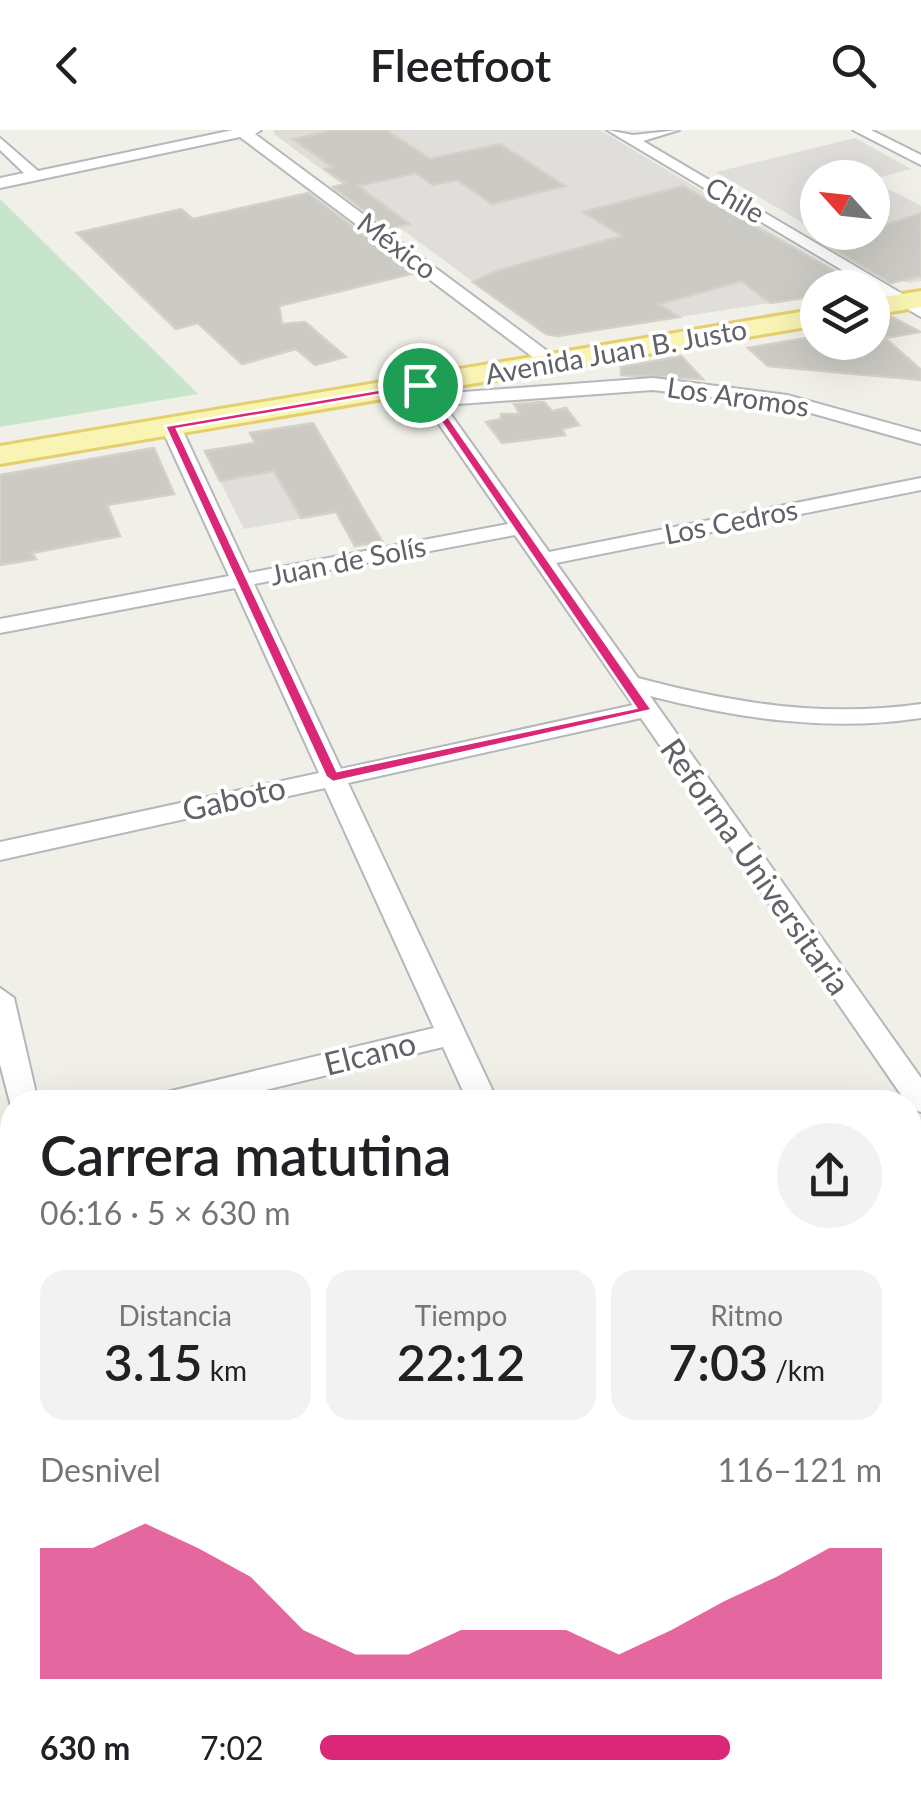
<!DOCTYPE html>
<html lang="es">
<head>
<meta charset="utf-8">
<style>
  :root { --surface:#fff; --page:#f2f2f2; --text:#202124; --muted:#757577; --accent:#db2777 }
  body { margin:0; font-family:Lato,sans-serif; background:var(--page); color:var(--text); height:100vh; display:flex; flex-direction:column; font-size:38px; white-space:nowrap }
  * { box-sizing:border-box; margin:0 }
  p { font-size:32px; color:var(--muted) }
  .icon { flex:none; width:55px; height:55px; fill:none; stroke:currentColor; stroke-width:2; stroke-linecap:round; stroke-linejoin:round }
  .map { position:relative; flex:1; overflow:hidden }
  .panel { position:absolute; left:0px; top:960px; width:922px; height:718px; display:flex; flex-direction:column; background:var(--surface); border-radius:40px 40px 0 0; box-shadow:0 10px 40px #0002 }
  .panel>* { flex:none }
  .needle { width:65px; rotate:297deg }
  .tools { position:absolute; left:800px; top:30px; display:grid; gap:20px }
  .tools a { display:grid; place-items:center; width:90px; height:90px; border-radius:50%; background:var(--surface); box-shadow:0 10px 40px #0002; font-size:50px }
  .pin { position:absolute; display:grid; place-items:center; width:85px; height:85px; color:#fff; margin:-42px; border:5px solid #fff; border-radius:50%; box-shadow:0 2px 10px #0007 }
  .round { display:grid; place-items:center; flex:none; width:105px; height:105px; border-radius:52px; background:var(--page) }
  .head { display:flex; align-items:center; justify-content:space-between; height:170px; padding:0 40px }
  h1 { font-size:55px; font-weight:600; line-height:75px }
  .figures { display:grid; grid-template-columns:repeat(3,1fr); gap:15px; height:170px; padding:10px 40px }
  .figures div { display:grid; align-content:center; border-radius:25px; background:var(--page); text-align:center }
  .figures b { font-size:50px; font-weight:600 }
  .figures small { font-size:28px; font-weight:400 }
  .figures p { font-size:28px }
  .chart { height:280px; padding:20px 40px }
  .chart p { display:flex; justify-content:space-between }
  .chart svg { width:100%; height:180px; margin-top:10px; fill:var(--accent); opacity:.7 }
  ul { padding:0 40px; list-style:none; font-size:32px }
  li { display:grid; grid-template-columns:160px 120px 1fr; align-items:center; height:75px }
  li i { height:25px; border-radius:12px; background:var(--accent) }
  header { display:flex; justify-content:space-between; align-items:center; height:130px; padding:0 40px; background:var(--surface); font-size:45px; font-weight:600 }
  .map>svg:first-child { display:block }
  .industrial { fill:#dfdeda }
  .education { fill:#dfded6 }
  .green { fill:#c7e5ca }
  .building { fill:#cbcac4; stroke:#d4d1c6; stroke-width:2.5 }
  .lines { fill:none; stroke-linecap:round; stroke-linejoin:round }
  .street-casing { stroke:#b5b7bb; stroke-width:4 }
  .primary-casing { stroke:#e6cf6b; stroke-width:6 }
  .street { fill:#fff; fill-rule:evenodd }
  .primary { fill:#f8f4b4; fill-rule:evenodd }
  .route { fill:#db2777; stroke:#fff; stroke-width:2.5; fill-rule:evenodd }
  .labels { text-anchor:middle; stroke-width:8; stroke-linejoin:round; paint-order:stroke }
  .far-street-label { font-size:28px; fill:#5f6266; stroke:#fff }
  .street-label { font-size:32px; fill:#5f6266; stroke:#fff }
</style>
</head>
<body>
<header><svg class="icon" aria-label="back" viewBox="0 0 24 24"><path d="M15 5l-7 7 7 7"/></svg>Fleetfoot<svg class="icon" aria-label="search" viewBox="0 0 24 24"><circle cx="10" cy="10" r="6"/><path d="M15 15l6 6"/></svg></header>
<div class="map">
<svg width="921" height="1676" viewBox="0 0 921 1676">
  <rect width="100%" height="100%" fill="#f0efe8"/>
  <path class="industrial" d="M 399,0 L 600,0 L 862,156 L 818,158 L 817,166 L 679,187 L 612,143 L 502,173 L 347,59 L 450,34 Z
    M 855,8 L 911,39 L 873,49 L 818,48 L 817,101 L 716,42 Z
    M 873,51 L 921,76 L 921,151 L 907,153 L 820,103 L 872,102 Z
    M 281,339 L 346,351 L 382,411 L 355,416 L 336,382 L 244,399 L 220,351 Z"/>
  <path class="education" d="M 274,0 L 399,0 L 452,35 L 347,58 L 274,4 Z"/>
  <path class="green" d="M 0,69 L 198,264 L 0,297 Z"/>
  <path class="building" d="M 334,0 L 386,0 L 430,29 L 500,14 L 565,56 L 492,74 L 457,50 L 433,55 L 416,43 L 358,56 L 409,94 L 389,99 L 333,57 L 346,54 L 325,39 L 332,37 L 293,9 Z
    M 683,56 L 864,158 L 818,158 L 818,166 L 770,173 L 742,151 L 659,174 L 679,187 L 558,206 L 546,204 L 473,152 L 499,140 L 622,106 L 583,82 Z
    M 308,63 L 415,143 L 279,176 L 282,194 L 305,192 L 346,227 L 315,235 L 296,219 L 242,234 L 198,193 L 176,199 L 77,103 L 181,79 L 193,89 Z
    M 921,83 L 921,146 L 891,153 L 827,115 Z
    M 890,186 L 920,202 L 885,208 L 921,240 L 921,250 L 768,236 L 748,218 L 818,206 L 818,212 L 872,212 L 872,189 Z
    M 681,226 L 703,249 L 621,245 L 621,237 Z
    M 544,272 L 552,281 L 566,278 L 579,295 L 562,299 L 565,305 L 502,313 L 486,292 L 501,289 L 501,284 L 520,284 L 514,274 Z
    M 313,293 L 359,372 L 382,411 L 355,416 L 336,382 L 301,388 L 274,341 L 220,351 L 205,321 L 255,313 L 250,303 Z
    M 154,318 L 174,364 L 107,375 L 120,406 L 32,423 L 36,429 L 0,435 L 0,345 Z"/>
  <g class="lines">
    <g class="street-casing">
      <path id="street" d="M 233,0 L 261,0 L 255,4 L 558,229 L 558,237 L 546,237 L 240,7 L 0,58 L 0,48 L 24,43 L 0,20 L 0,8 L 38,41 Z
        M 607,0 L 633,5 L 679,0 L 643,11 L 921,175 L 921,187 Z
        M 853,0 L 871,0 L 921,25 L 921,35 Z
        M 653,248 L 787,265 L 921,302 L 921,314 L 786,276 L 653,260 L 444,275 L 549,422 L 921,348 L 921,360 L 556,433 L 638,548 C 732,573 824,588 921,574 L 921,588 C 829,602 740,589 650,566 L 921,948 L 921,982 L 911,979 L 641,588 L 348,653 L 498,972 L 468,972 L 443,917 L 216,972 L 156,972 L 161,964 L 171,961 L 434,898 L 325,658 L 0,730 L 0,712 L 319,643 L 235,458 L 0,503 L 0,489 L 229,446 L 161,297 L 164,293 L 181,297 L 249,443 L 508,394 L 412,255 L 415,251 L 427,251 L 437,264 ZM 515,405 L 633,575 L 341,639 L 254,454 Z
        M 0,858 L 14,868 L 38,972 L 12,972 L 12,980 L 0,934 Z
        M 12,999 L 12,1023 L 0,1027 L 0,1003 Z
        M 921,1131 L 921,1159 L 910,1162 L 910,1134 Z
        M 12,1412 L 12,1447 L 0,1452 L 0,1416 Z
        M 154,1665 L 194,1665 L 196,1676 L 156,1676 Z
        M 781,1665 L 822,1665 L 826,1676 L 785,1676 Z"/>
    </g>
    <g class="primary-casing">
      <path id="primary" d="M 921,161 L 921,177 L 872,185 L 872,169 Z
        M 818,179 L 818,195 L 0,334 L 0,316 Z"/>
    </g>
    <use href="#street" class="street"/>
    <use href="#primary" class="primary"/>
  </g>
  <path class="route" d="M 424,252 L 652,580 L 333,652 L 326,647 L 165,296 ZM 418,258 L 636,578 L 337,641 L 177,299 Z"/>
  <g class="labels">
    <g class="far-street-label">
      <text transform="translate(735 70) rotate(30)" y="10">Chile</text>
      <text transform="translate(397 116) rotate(37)" y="10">México</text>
      <text transform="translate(616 222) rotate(-10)" y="10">Avenida Juan B. Justo</text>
      <text transform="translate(738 267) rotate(8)" y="10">Los Aromos</text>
      <text transform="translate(731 392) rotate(-11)" y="10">Los Cedros</text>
      <text transform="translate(348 431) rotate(-11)" y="10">Juan de Solís</text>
    </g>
    <g class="street-label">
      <text transform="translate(234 669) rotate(-13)" y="11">Gaboto</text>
      <text transform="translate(755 737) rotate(55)" y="11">Reforma Universitaria</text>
      <text transform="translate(370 924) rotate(-14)" y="11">Elcano</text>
    </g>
  </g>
</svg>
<div class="tools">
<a><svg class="needle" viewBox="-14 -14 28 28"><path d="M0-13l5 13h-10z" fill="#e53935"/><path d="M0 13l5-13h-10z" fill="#757577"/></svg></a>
<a><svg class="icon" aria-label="layers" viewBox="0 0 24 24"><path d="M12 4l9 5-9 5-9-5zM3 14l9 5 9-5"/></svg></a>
</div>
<div class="pin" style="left:420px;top:255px;background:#1e9e55"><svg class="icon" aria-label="arrive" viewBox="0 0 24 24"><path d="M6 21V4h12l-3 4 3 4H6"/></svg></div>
<section class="panel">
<div class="head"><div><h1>Carrera matutina</h1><p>06:16 · 5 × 630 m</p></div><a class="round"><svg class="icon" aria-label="share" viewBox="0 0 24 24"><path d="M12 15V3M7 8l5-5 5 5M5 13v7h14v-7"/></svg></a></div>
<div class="figures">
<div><p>Distancia</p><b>3.15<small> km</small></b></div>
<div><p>Tiempo</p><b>22:12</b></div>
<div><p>Ritmo</p><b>7:03<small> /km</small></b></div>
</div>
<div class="chart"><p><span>Desnivel</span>116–121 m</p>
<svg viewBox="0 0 160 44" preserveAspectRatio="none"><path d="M0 44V12L10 12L20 6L30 12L40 19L50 32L60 38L70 38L80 32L90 32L100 32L110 38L120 32L130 25L140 19L150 12L160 12V44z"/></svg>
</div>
<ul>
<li><b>630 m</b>7:02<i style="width:73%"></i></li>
</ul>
</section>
</div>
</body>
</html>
